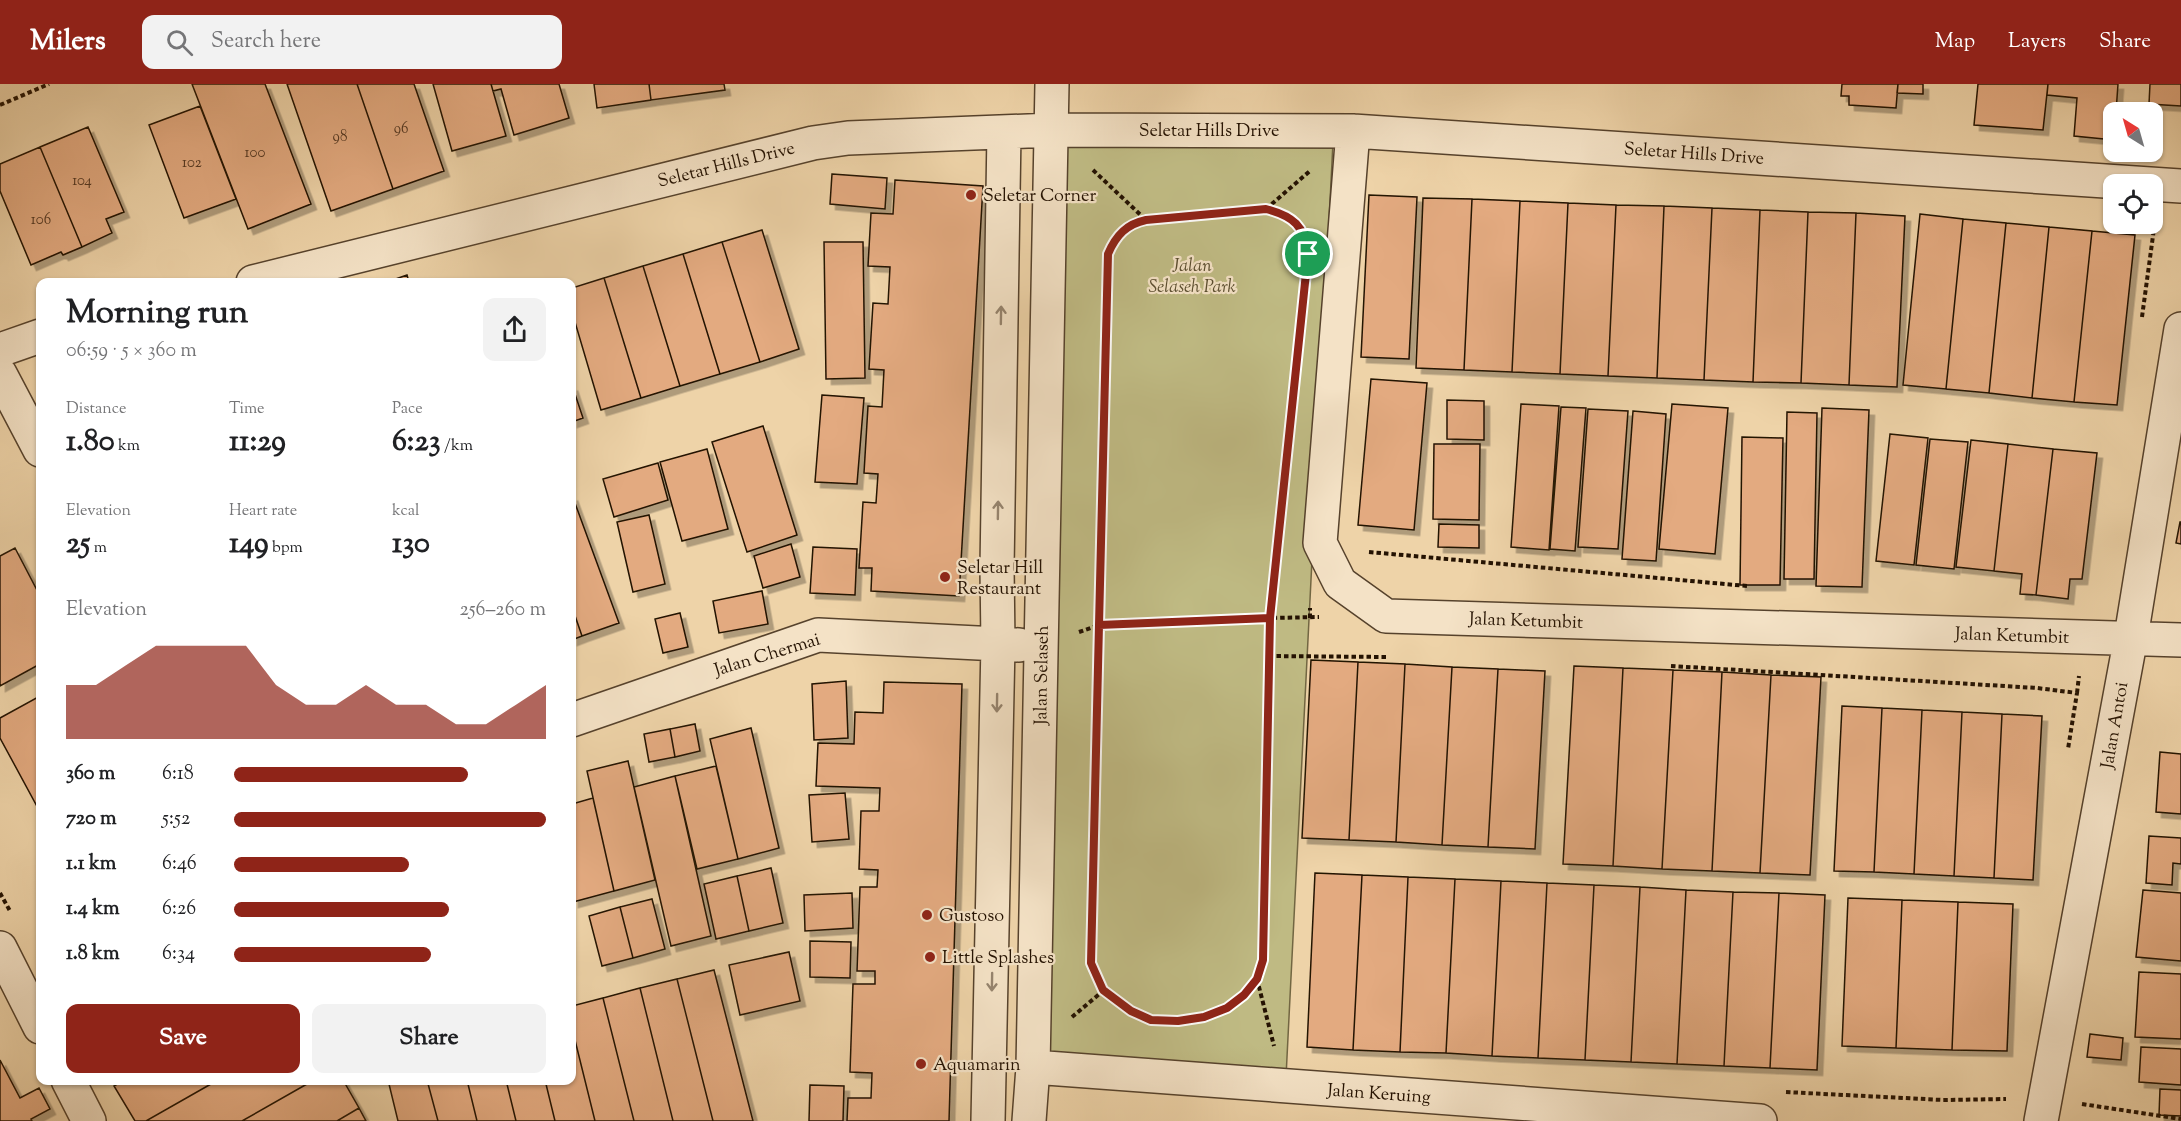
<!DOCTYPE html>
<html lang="en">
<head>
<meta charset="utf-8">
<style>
  :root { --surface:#fff; --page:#f2f2f2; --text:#202124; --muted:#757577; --accent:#8f2418 }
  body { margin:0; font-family:"Sorts Mill Goudy",serif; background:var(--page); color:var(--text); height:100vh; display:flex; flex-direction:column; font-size:22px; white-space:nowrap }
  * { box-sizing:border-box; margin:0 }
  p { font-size:20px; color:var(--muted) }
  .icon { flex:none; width:33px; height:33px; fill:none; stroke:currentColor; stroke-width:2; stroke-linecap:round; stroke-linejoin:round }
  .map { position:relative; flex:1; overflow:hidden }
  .details { position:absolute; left:36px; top:194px; width:540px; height:807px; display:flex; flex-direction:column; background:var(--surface); border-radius:12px; box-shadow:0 2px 4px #0004 }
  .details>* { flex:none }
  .needle { width:39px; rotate:323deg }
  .fabs { position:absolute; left:2103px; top:18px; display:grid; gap:12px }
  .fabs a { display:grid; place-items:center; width:60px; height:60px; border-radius:12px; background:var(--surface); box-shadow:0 2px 4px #0004; font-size:30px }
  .pin { position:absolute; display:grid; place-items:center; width:51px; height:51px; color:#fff; margin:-26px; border:3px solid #fff; border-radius:50%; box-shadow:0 2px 6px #0007 }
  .round { display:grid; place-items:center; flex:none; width:63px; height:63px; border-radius:12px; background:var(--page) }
  .headline { display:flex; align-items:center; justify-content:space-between; height:102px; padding:0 30px }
  h1 { font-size:33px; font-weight:700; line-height:45px }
  .metrics { display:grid; grid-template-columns:repeat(3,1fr); gap:9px; height:102px; padding:6px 30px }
  .metrics div { display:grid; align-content:center }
  .metrics b { font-size:30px; font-weight:700 }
  .metrics small { font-size:16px; font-weight:400 }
  .metrics p { font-size:16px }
  .chart { height:168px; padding:12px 30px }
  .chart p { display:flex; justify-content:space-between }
  .chart svg { width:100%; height:108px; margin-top:6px; fill:var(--accent); opacity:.7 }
  .primary-button { display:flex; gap:12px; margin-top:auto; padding:12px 30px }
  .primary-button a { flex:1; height:69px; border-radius:12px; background:var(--accent); color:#fff; font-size:24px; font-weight:700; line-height:69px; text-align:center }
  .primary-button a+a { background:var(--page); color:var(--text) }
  ul { padding:0 30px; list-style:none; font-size:20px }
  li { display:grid; grid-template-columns:96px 72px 1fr; align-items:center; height:45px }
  li i { height:15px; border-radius:8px; background:var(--accent) }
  header { display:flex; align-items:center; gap:36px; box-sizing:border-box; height:84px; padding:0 30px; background:var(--accent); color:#fff }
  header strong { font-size:28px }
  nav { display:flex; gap:33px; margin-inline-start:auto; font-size:21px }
  .search { width:420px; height:54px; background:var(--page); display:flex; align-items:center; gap:15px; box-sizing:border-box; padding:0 21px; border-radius:12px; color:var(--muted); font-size:22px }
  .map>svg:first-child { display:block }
  .green { fill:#bfba83; stroke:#726642; stroke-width:1.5 }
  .building { fill:#e3aa80; stroke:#241202; stroke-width:1.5; filter:url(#shadow) }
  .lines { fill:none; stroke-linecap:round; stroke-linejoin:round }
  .minor-casing { stroke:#56422c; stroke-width:36 }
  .path { stroke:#241202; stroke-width:4; stroke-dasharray:4.5 3; stroke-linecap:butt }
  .minor { stroke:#f4e2c6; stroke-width:33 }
  .oneway { stroke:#96846e }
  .route-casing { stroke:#fff; stroke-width:12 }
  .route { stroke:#8f2418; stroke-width:8 }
  .poi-dot { fill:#8f2418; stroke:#f4e2c6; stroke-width:2 }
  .labels { text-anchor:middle; stroke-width:4.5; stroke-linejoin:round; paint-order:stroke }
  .number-label { font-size:15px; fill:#543822 }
  .street-label { font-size:18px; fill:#241202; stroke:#f4e2c6 }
  .poi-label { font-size:18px; fill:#241202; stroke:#f4e2c6; text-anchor:start }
  .park-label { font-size:18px; font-style:italic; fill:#5a4d2f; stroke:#f4e2c6 }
</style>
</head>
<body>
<header>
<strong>Milers</strong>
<div class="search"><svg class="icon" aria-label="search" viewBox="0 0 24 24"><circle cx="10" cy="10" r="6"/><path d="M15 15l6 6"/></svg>Search here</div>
<nav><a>Map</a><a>Layers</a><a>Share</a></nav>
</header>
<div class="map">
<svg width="2181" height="1037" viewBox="0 0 2181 1037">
  <defs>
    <filter id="shadow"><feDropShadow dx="5.5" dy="5.5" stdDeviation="0" flood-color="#0004"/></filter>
  </defs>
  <rect width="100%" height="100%" fill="#eed3a8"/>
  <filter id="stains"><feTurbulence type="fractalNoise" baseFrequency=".00333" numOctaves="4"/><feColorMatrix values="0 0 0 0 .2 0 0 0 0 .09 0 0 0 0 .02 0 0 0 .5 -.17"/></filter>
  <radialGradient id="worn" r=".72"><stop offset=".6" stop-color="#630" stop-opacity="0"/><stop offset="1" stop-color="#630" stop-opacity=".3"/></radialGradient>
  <path class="green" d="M 1061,56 L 1333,58 L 1286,993 L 1045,974 Z"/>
  <path class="building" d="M 192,0 L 265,0 L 311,120 L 248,145 Z
    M 287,0 L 357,0 L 393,105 L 331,127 Z
    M 357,0 L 414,0 L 444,87 L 393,105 Z
    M 433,0 L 491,0 L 506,52 L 452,67 Z
    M 491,0 L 559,0 L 569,34 L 514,51 L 501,5 L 493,7 Z
    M 594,0 L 649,0 L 651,16 L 597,24 Z
    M 649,0 L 724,0 L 725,6 L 651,16 Z
    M 1842,0 L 1898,0 L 1896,24 L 1849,21 L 1849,12 L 1841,12 Z
    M 1898,0 L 1923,0 L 1923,10 L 1897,9 Z
    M 1978,0 L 2048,0 L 2043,46 L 1974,41 Z
    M 2048,0 L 2118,0 L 2116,28 L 2114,28 L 2114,56 L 2074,52 L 2077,14 L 2047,11 Z
    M 2150,0 L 2181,0 L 2181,22 L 2149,20 Z
    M 200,22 L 236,115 L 184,134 L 149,41 Z
    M 88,43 L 124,128 L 106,135 L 112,149 L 82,163 L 40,63 Z
    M 40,63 L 82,163 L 63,171 L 61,168 L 31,181 L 0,107 L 0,80 Z
    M 832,90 L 887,94 L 885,125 L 830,120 Z
    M 895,96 L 983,102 L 959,512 L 871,507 L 872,484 L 859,484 L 863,418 L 876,419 L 878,390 L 864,389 L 868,322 L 882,323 L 884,286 L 869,285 L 873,219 L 888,220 L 890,183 L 868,182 L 871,129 L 893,130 Z
    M 1369,111 L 1417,113 L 1409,275 L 1361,273 Z
    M 1423,114 L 1472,115 L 1464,286 L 1416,284 Z
    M 1472,115 L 1520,117 L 1512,288 L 1464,286 Z
    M 1520,117 L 1568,119 L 1560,290 L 1512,288 Z
    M 1568,119 L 1616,121 L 1608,292 L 1560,290 Z
    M 1616,121 L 1664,122 L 1657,294 L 1608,292 Z
    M 1664,122 L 1712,124 L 1704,296 L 1657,294 Z
    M 1712,124 L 1760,126 L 1753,298 L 1704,296 Z
    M 1760,126 L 1808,128 L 1801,299 L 1753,298 Z
    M 1808,128 L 1856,129 L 1849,301 L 1801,299 Z
    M 1856,129 L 1905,132 L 1897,303 L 1849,301 Z
    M 1920,130 L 1963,135 L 1946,305 L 1903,301 Z
    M 1963,135 L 2006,139 L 1989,309 L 1946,305 Z
    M 2006,139 L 2049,143 L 2032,314 L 1989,309 Z
    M 2049,143 L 2092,147 L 2074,318 L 2032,314 Z
    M 762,146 L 799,265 L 760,278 L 722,158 Z
    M 2092,147 L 2135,151 L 2117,321 L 2074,318 Z
    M 722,158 L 760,278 L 720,290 L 683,170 Z
    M 824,158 L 863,158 L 865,294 L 826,295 Z
    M 683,170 L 720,290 L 680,302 L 643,182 Z
    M 643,182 L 680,302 L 641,314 L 604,194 Z
    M 407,191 L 409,198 L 387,198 Z
    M 604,194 L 641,314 L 601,326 L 572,228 L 572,204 Z
    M 1371,295 L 1427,299 L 1414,446 L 1358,441 Z
    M 572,301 L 583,334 L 572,338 Z
    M 822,311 L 864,314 L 857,400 L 815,398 Z
    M 1447,316 L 1484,317 L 1484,356 L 1447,355 Z
    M 1521,320 L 1559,322 L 1549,466 L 1511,463 Z
    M 1672,320 L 1728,324 L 1715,470 L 1659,465 Z
    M 1561,323 L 1586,324 L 1575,467 L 1550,465 Z
    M 1822,324 L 1869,326 L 1862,503 L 1816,502 Z
    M 1588,325 L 1628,327 L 1618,465 L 1578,463 Z
    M 1633,327 L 1666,330 L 1656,477 L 1622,475 Z
    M 1787,328 L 1817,329 L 1814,495 L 1784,495 Z
    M 763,342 L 797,451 L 747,468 L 712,358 Z
    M 1890,350 L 1928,354 L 1914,481 L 1876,477 Z
    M 1742,353 L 1783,354 L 1780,501 L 1740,501 Z
    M 1930,355 L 1968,358 L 1954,485 L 1916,481 Z
    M 1971,356 L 2008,360 L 1994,487 L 1956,483 Z
    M 1434,360 L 1480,360 L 1479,436 L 1433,435 Z
    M 2008,360 L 2053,365 L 2036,511 L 2020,510 L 2022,490 L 1994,487 Z
    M 707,365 L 728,445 L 682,457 L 660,378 Z
    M 2053,365 L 2097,369 L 2082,495 L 2070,495 L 2068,515 L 2036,511 Z
    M 658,379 L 668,416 L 614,433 L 603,395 Z
    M 572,411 L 619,539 L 582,552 L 572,523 Z
    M 649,431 L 665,500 L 633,508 L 617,438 Z
    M 2180,438 L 2181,438 L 2181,460 L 2176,459 Z
    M 1439,440 L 1479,441 L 1479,464 L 1438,463 Z
    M 791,460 L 800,493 L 763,504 L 754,472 Z
    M 813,463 L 857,465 L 855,511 L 810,509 Z
    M 15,464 L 40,512 L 40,580 L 0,602 L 0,472 Z
    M 762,507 L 768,540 L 719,549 L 713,517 Z
    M 572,523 L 582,552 L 572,556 Z
    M 680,529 L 688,563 L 663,569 L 655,535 Z
    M 1311,576 L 1358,578 L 1349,756 L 1302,754 Z
    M 1358,578 L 1405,580 L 1396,758 L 1349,756 Z
    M 1405,580 L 1452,583 L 1442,761 L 1396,758 Z
    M 1574,582 L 1623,584 L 1613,782 L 1563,780 Z
    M 1452,583 L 1498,585 L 1488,763 L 1442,761 Z
    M 1623,584 L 1673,586 L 1662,785 L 1613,782 Z
    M 1498,585 L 1545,587 L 1535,765 L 1488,763 Z
    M 1673,586 L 1722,588 L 1712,787 L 1662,785 Z
    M 1722,588 L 1771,591 L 1760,789 L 1712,787 Z
    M 1771,591 L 1821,593 L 1810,791 L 1760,789 Z
    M 846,597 L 848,654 L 814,656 L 812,600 Z
    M 884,598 L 962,600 L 949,1037 L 847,1037 L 848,1014 L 871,1014 L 872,989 L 850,988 L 853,900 L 875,900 L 875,887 L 857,887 L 860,803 L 877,803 L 878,786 L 859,785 L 861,727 L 879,727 L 880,704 L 816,702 L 818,659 L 854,660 L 855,628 L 883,629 Z
    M 40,612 L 40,725 L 39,726 L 0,654 L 0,634 Z
    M 1842,622 L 1882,624 L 1874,788 L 1834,787 Z
    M 1882,624 L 1922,626 L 1914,790 L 1874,788 Z
    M 1922,626 L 1962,628 L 1954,792 L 1914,790 Z
    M 1962,628 L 2002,630 L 1994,794 L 1954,792 Z
    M 2002,630 L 2042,632 L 2033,796 L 1994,794 Z
    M 695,640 L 700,667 L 675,673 L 670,645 Z
    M 751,644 L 779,764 L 738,775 L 710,655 Z
    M 670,645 L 675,673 L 649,678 L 644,650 Z
    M 2160,668 L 2181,670 L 2181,730 L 2156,728 Z
    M 628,677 L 655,796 L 614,807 L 587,687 Z
    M 716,682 L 738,775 L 697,785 L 675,692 Z
    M 675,692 L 711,852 L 671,862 L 634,703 Z
    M 845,709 L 849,755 L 812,758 L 809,711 Z
    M 593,714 L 614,807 L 573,818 L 572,720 Z
    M 2149,752 L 2181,754 L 2181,780 L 2173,779 L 2172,801 L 2146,799 Z
    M 771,784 L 783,839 L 749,847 L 737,792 Z
    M 1315,789 L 1362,791 L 1353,966 L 1307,963 Z
    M 1362,791 L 1408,793 L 1400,968 L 1353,966 Z
    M 737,792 L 749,847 L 716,855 L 704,800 Z
    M 1408,793 L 1455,795 L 1446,969 L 1400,968 Z
    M 1455,795 L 1501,797 L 1492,972 L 1446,969 Z
    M 1501,797 L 1547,799 L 1538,974 L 1492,972 Z
    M 1547,799 L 1594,801 L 1585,976 L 1538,974 Z
    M 1594,801 L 1640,803 L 1631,978 L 1585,976 Z
    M 1640,803 L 1686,806 L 1677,980 L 1631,978 Z
    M 1686,806 L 1733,808 L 1724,982 L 1677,980 Z
    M 2143,806 L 2181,809 L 2181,877 L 2136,873 Z
    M 1733,808 L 1779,809 L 1770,984 L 1724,982 Z
    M 852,809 L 853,844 L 805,847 L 804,811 Z
    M 1779,809 L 1825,811 L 1817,986 L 1770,984 Z
    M 1848,814 L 1902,816 L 1896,964 L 1842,962 Z
    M 652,815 L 665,865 L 633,874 L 620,823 Z
    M 1902,816 L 1958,818 L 1952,966 L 1896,964 Z
    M 1958,818 L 2013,820 L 2007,967 L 1952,966 Z
    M 620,823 L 633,874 L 602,882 L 589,832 Z
    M 810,857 L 851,858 L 850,894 L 810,893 Z
    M 789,868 L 800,917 L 740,931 L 729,881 Z
    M 714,886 L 753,1037 L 713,1037 L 677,895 Z
    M 2139,888 L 2181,890 L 2181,955 L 2135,953 Z
    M 677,895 L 713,1037 L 673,1037 L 640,904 Z
    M 640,904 L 673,1037 L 634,1037 L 603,914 Z
    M 603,914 L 634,1037 L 595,1037 L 572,944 L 572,922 Z
    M 572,944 L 595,1037 L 555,1037 L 545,996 L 572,996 Z
    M 2090,950 L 2123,954 L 2121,976 L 2087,973 Z
    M 2141,963 L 2181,965 L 2181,1001 L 2139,998 Z
    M 0,976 L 20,1014 L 39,1004 L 50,1025 L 31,1035 L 32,1037 L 0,1037 Z
    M 124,996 L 218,996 L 146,1037 L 135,1037 L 114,1002 Z
    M 218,996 L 314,996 L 242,1037 L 146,1037 Z
    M 314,996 L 343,996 L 359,1024 L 337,1037 L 242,1037 Z
    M 388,996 L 427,996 L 438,1037 L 398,1037 Z
    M 427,996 L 467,996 L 477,1037 L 438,1037 Z
    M 467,996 L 506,996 L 516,1037 L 477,1037 Z
    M 506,996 L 545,996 L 555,1037 L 516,1037 Z
    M 810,1001 L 844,1002 L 843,1037 L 809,1037 Z
    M 2160,1005 L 2181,1006 L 2181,1032 L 2159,1031 Z
    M 359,1024 L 366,1037 L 337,1037 Z"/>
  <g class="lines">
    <g class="minor-casing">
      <path id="minor" d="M 1353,47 L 1320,459 L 1340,499 L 1386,532 L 2181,556
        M 253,198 L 813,59 L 848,54 L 1052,46 L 1353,47 L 2181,102
        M 0,266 L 40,252
        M 0,290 L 40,366
        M 572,636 L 818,551 L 1019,561
        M 0,864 L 40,943
        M 1033,983 L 1760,1037
        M 68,996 L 89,1037
        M 988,1037 L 998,560 L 997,484 L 1004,48
        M 1029,1037 L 1033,983 L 1052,0
        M 2041,1037 L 2131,553 L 2181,245"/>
    </g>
    <path class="path" d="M 0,21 L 49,0
      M 1093,86 L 1146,136
      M 1266,125 C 1293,132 1305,142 1308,170 L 1270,534 L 1263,876 L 1257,895 L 1244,911 L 1227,924 L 1204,933 L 1177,937 L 1151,936 L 1131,927 L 1103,906 L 1091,879 L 1108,170 C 1116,151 1127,140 1146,136 Z
      M 1266,125 L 1311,86
      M 2142,233 L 2155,137
      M 1369,468 L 1747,502
      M 1310,534 L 1310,524
      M 1079,548 L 1099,541 L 1270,534 L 1319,533
      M 1269,572 L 1388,573
      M 1671,582 L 2037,604 L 2077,609 L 2068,665
      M 2077,609 L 2079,592
      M 0,809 L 10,827
      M 1257,895 L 1274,962
      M 1072,933 L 1103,907
      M 1786,1008 L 1943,1016 L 2006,1015
      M 2082,1020 L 2181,1035"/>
    <use href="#minor" class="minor"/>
  </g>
  <defs><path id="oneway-shaft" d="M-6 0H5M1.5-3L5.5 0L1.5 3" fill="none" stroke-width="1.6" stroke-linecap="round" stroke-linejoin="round" transform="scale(1.5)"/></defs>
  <g class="oneway">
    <use href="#oneway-shaft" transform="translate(1001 231) rotate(-89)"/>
    <use href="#oneway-shaft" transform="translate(998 426) rotate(-89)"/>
    <use href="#oneway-shaft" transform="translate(997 619) rotate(91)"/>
    <use href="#oneway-shaft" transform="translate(992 898) rotate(91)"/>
  </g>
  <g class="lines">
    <g class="route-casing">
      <path id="route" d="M 1308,170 L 1270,534 L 1099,541 L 1091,879 L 1103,906 L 1131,927 L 1151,936 L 1178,937 L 1204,933 L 1227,924 L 1244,911 L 1257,895 L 1263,876 L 1270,534 L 1099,541 L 1108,170 C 1116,151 1127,140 1146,136 L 1266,125 C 1293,132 1305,142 1308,170"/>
    </g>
    <use href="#route" class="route"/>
  </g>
  <g class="poi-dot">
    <circle cx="971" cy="111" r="6"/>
    <circle cx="945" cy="493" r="6"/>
    <circle cx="927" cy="831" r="6"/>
    <circle cx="930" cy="873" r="6"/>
    <circle cx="921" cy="980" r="6"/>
  </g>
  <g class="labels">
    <g class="number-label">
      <text x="401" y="49">96</text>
      <text x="340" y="57">98</text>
      <text x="255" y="73">100</text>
      <text x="192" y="83">102</text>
      <text x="82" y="101">104</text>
      <text x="41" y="140">106</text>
    </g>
    <g class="street-label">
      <text x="1209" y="52">Seletar Hills Drive</text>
      <text transform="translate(1694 69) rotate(4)" y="6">Seletar Hills Drive</text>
      <text transform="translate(726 80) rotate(-14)" y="6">Seletar Hills Drive</text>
      <text transform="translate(1526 536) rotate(2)" y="6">Jalan Ketumbit</text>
      <text transform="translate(2012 551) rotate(2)" y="6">Jalan Ketumbit</text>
      <text transform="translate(767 570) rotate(-17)" y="6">Jalan Chermai</text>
      <text transform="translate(1041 591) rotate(-89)" y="6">Jalan Selaseh</text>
      <text transform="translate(2114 641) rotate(-80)" y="6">Jalan Antoi</text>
      <text transform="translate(1379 1009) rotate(4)" y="6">Jalan Keruing</text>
    </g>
    <g class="poi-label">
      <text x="983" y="117">Seletar Corner</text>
      <text x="957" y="489">Seletar Hill<tspan x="957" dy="21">Restaurant</tspan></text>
      <text x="939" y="837">Gustoso</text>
      <text x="942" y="879">Little Splashes</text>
      <text x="933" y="986">Aquamarin</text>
    </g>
    <g class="park-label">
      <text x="1192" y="187">Jalan<tspan x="1192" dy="21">Selaseh Park</tspan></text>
    </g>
  </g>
  <rect width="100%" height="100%" filter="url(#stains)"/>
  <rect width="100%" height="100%" fill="url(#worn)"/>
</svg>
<div class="fabs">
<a><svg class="needle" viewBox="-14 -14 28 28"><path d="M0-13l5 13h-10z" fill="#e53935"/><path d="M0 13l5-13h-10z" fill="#757577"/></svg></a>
<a><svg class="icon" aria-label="locate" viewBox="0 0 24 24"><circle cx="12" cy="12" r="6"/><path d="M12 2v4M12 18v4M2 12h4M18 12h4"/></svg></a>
</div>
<div class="pin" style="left:1308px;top:170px;background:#1e9e55"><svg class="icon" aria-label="arrive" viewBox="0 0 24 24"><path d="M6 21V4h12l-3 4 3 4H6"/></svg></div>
<section class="details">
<div class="headline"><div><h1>Morning run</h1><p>06:59 · 5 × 360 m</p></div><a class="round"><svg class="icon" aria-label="share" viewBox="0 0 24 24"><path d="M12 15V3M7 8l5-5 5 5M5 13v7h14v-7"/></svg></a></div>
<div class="metrics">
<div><p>Distance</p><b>1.80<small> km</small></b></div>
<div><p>Time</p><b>11:29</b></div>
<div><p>Pace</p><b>6:23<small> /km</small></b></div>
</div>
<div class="metrics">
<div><p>Elevation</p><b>25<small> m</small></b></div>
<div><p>Heart rate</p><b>149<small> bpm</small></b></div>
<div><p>kcal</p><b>130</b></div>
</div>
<div class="chart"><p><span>Elevation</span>256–260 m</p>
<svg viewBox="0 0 160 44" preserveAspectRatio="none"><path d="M0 44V22L10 22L20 14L30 6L40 6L50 6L60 6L70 22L80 30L90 30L100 22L110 30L120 30L130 38L140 38L150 30L160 22V44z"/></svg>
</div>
<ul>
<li><b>360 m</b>6:18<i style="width:75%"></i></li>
<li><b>720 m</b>5:52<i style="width:100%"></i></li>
<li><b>1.1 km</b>6:46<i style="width:56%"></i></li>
<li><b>1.4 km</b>6:26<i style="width:69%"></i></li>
<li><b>1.8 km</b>6:34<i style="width:63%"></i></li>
</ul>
<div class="primary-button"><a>Save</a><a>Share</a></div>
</section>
</div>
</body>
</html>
